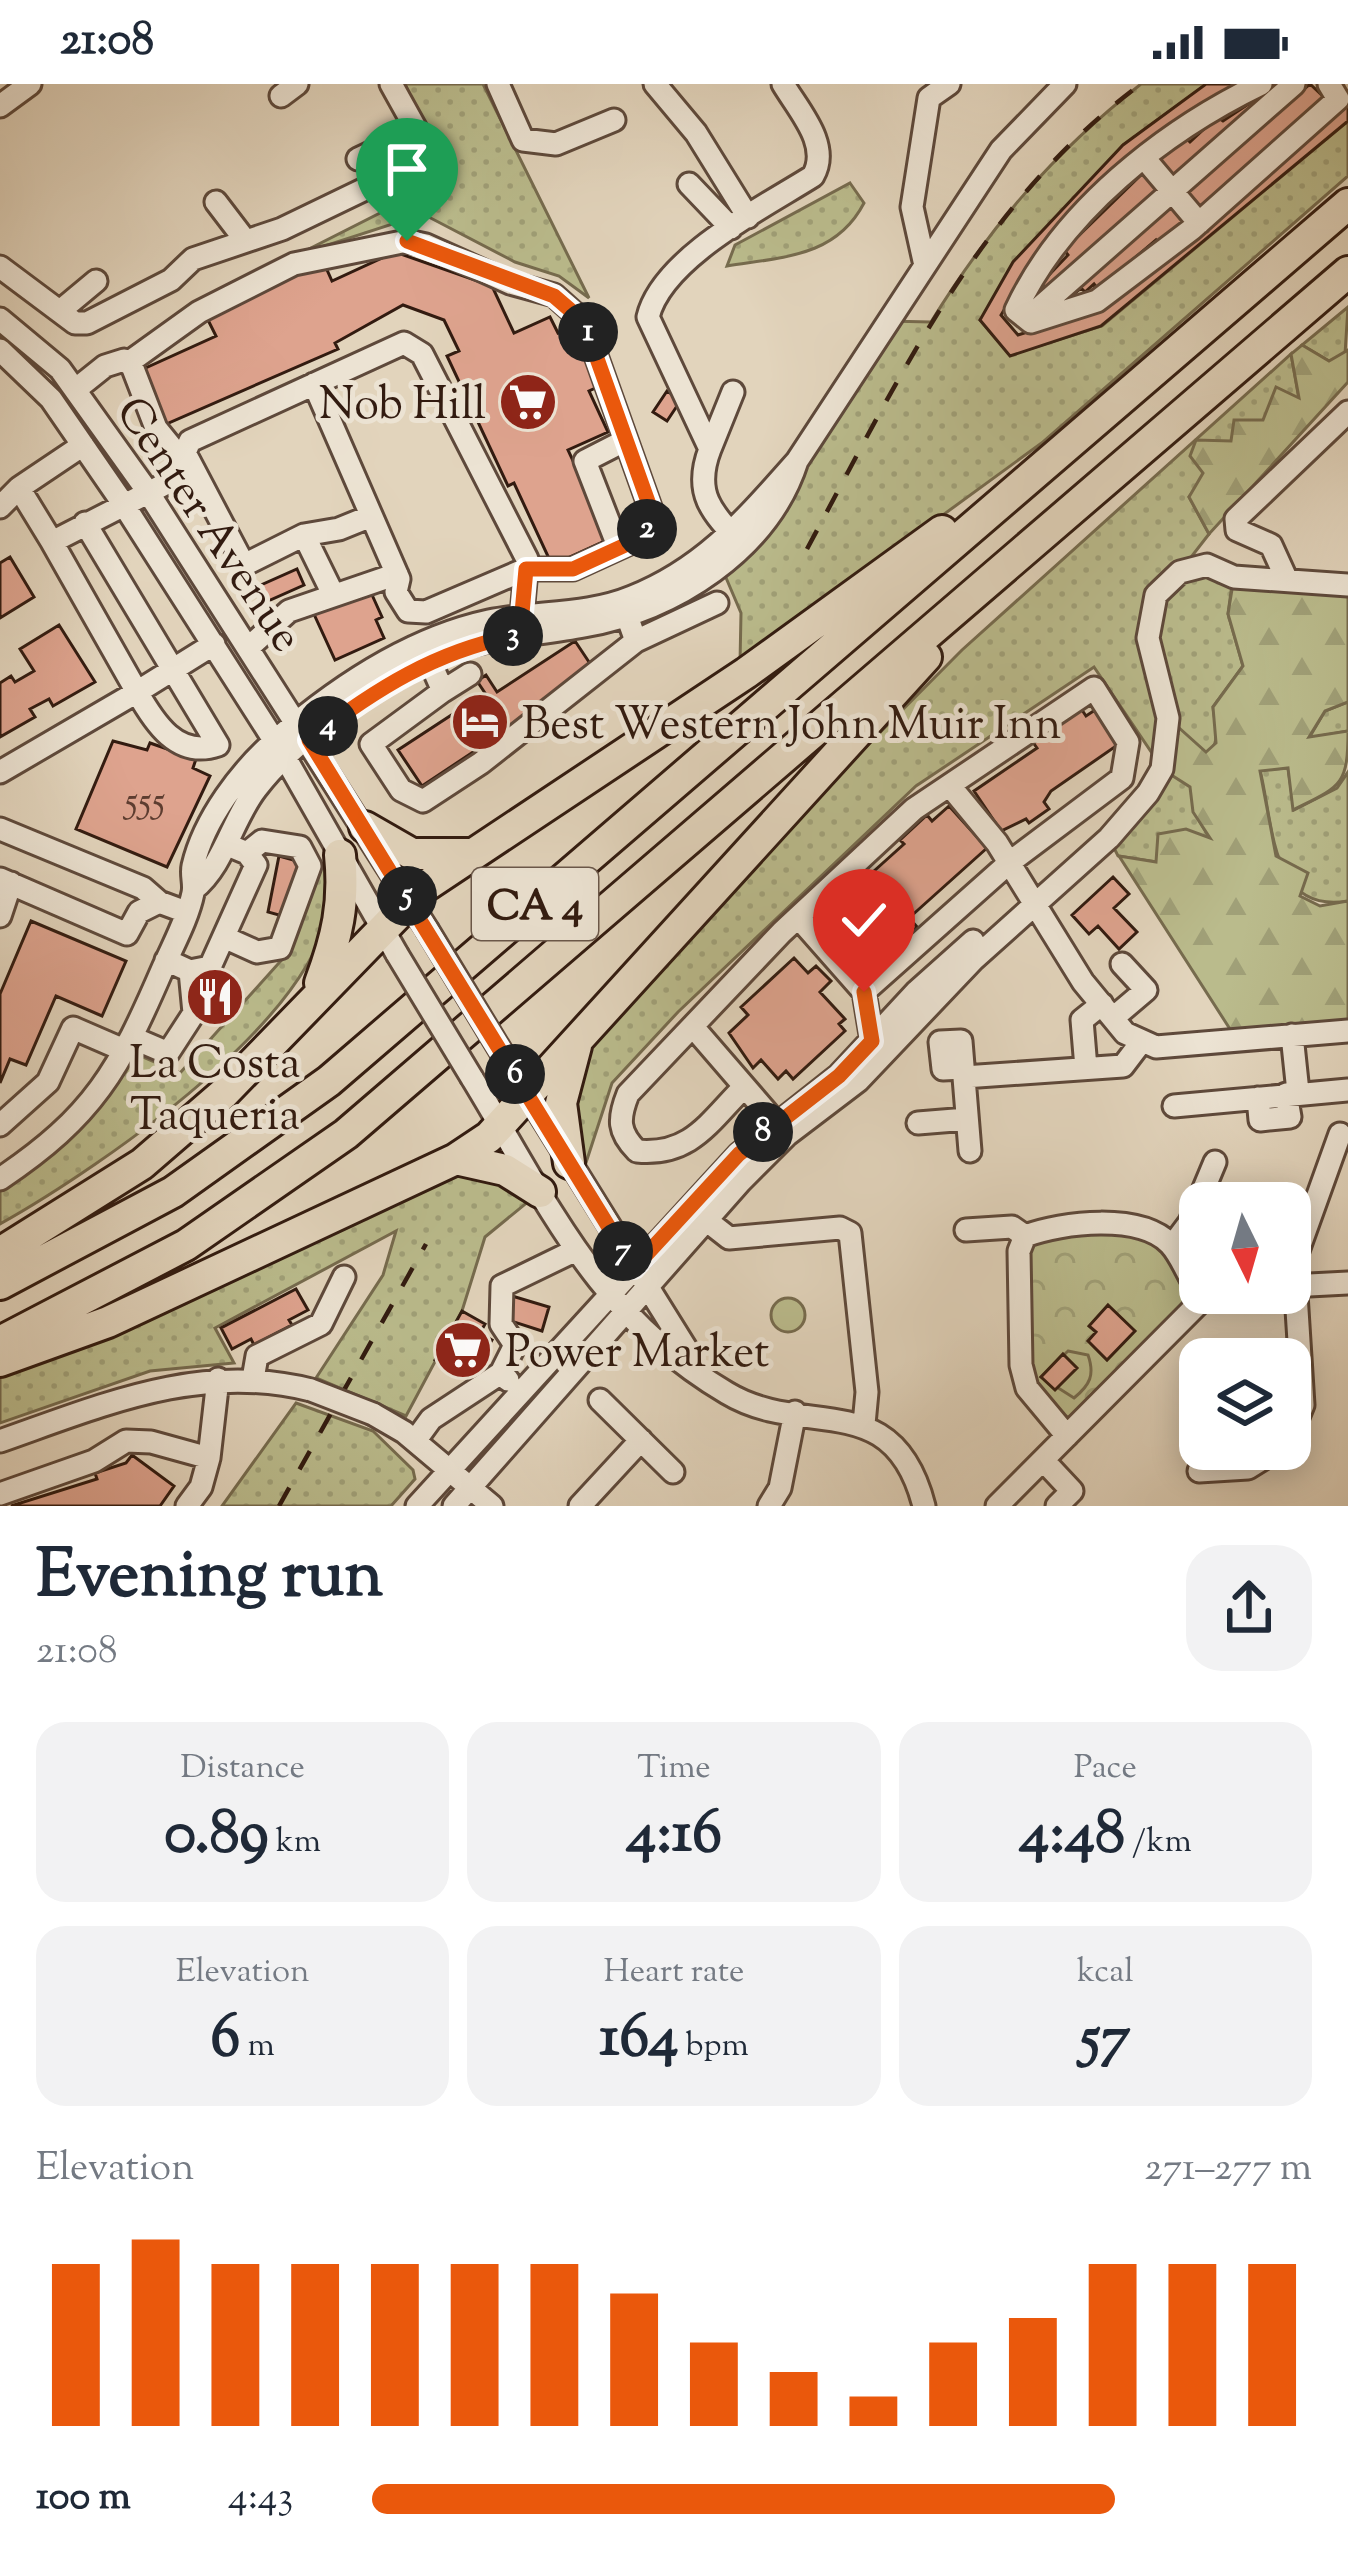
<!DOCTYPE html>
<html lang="en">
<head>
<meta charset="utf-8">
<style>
  :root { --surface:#fff; --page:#f2f2f3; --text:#1f2937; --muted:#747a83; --accent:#ea580c }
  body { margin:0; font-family:"Sorts Mill Goudy",serif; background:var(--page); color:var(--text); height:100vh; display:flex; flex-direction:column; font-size:45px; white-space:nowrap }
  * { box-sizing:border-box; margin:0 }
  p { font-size:39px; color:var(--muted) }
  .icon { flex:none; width:66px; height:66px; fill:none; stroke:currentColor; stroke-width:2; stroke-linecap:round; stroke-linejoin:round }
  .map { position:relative; height:1422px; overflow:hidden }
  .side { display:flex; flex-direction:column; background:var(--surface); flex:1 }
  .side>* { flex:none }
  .needle { width:78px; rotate:175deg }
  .buttons { position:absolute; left:1179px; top:1098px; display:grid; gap:24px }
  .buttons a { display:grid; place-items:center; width:132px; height:132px; border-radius:24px; background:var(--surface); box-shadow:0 6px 30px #0003; font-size:60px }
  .pin { position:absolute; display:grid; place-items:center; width:102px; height:102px; color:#fff; margin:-123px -51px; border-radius:50% 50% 50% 0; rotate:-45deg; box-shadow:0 0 12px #0007 }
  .pin .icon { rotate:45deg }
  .km { position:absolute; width:60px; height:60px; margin:-30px; border-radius:50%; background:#222; color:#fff; font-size:33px; line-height:60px; text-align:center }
  .round { display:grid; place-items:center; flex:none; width:126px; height:126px; border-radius:36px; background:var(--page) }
  .overview { display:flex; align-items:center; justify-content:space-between; height:204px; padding:0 36px }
  h1 { font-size:66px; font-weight:700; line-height:90px }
  .figures { display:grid; grid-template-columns:repeat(3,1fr); gap:18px; height:204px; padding:12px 36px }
  .figures div { display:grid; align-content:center; border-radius:30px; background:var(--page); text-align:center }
  .figures b { font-size:60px; font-weight:700 }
  .figures small { font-size:33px; font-weight:400 }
  .figures p { font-size:33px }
  .chart { height:336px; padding:24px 36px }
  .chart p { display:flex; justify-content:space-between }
  .chart svg { width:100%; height:216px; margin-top:12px; stroke:var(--accent); stroke-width:6 }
  ul { padding:0 36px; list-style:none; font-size:39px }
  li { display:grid; grid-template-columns:192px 144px 1fr; align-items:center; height:90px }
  li i { height:30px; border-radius:15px; background:var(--accent) }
  .status { display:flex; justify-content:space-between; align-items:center; height:84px; padding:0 60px; background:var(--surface); direction:ltr }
  .status svg { height:33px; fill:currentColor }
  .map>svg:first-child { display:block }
  .grass { fill:url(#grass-dots); stroke:#766b4e; stroke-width:3 }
  .forest { fill:url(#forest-firs); stroke:#766b4e; stroke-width:3 }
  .park { fill:url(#park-crowns); stroke:#766b4e; stroke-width:3 }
  .pitch { fill:#babb8c; stroke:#766b4e; stroke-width:3 }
  .building { fill:#dea38e; stroke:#321b10; stroke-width:3 }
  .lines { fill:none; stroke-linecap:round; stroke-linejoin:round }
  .minor-casing { stroke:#5e493b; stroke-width:27 }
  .highway-casing { stroke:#321b10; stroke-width:36 }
  .minor { stroke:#ece3d3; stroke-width:21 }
  .highway { stroke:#e2d4bc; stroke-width:30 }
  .rail { stroke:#321b10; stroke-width:4.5; stroke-dasharray:21 21; stroke-linecap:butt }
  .minor-bridge-casing { stroke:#5e493b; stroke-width:27; stroke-linecap:butt }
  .minor-bridge { stroke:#ece3d3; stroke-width:21 }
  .route-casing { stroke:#fff; stroke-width:24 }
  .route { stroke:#ea580c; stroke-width:15 }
  .labels { text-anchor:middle; stroke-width:10; stroke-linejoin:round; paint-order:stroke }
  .number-label { font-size:39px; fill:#5d3d30 }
  .shield { fill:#ece3d3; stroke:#6a574a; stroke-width:3 }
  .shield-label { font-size:42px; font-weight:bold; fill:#321b10 }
  .poi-label { font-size:45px; fill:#321b10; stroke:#ece3d3; text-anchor:start }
  .street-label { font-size:45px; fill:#321b10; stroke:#ece3d3 }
</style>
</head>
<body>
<div class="status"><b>21:08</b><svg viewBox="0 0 49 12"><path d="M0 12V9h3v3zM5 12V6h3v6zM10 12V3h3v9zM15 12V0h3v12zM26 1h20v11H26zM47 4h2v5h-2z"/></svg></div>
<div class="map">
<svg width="1348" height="1422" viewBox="0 0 1348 1422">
  <defs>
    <pattern id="grass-dots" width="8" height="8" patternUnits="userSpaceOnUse" patternTransform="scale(3)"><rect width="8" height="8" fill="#babb8c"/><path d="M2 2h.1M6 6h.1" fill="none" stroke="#a0a078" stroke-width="1.8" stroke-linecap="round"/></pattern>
    <pattern id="forest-firs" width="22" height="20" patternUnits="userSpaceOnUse" patternTransform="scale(3)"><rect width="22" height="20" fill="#babb8c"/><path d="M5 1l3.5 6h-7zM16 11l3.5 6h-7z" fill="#a0a078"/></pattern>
    <pattern id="park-crowns" width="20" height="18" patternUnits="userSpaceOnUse" patternTransform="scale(3)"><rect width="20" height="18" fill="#babb8c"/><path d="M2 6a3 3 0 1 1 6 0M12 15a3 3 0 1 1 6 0" fill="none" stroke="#a0a078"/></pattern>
  </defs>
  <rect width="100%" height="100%" fill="#e2d4bc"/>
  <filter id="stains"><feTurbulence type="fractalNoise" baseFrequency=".00167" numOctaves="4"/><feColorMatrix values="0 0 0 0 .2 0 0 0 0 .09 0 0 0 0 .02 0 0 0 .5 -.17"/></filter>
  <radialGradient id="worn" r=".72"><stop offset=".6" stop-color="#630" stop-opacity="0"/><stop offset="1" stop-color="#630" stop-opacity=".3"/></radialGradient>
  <path class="grass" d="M 405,0 L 483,0 L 589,214 L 559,192 L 515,178 L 423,130 L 297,171 L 447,95 Z
    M 1141,0 L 1207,0 L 1123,61 L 980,236 L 1010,271 L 1102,242 L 1348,37 L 1348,92 L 1043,358 L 740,579 L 741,529 L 721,482 L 886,237 L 931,238 C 988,145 1054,68 1141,0 Z
    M 850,99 L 864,119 C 836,173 783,173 727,182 L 735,161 Z
    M 1348,223 L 1345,270 L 1329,277 L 1302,261 Z
    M 1291,270 L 1299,315 L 1231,357 L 1189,413 L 1209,450 L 1181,486 L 1233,493 L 1228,530 L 1243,582 L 1213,623 C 1214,634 1219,653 1214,661 C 1189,703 1182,712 1211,756 L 1157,778 L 1118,772 L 1109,754 L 1162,684 L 1094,583 L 916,702 L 678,928 L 612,999 L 580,1097 L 562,1039 L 580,950 L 962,566 Z
    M 1348,618 L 1348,647 L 1309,654 L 1325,627 Z
    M 1288,684 L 1294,726 L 1337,704 L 1348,688 L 1348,817 C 1270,830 1274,742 1260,686 Z
    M 323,780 C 375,902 90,1090 0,1140 L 0,1095 L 134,969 L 180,989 L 287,870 L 312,786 Z
    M 456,1075 L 540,1108 L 485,1153 L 462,1227 L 406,1332 L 316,1294 L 383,1191 L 396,1147 L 215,1244 L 234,1279 L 150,1287 L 0,1339 L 0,1277 Z
    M 296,1319 L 373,1347 L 413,1386 L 415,1395 L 391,1422 L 222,1422 Z"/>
  <path class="forest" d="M 1302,261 L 1329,277 L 1348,266 L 1348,298 L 1209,450 L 1189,413 L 1203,389 L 1190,372 L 1196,356 L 1231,357 L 1234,336 L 1263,336 L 1276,303 L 1299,314 L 1291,270 Z
    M 1234,493 L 1348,511 L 1348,618 L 1325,627 L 1309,653 L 1348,647 C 1348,702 1341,702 1293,726 L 1288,684 L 1260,687 L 1276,772 L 1308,789 L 1300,812 L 1320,822 L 1348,817 L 1348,946 L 1237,956 L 1119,772 L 1156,778 L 1158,750 L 1186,745 L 1210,754 L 1193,728 L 1190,703 L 1162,685 L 1168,634 L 1206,668 L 1216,659 L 1213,623 L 1243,582 L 1228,530 Z"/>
  <path class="park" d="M 1150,1144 L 1205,1213 L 1067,1352 L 1029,1311 L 1025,1152 Z"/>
  <path class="pitch" d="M771 1231a17 17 0 1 1 34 0a17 17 0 1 1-34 0Z
    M 1068,1267 L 1088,1271 C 1095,1291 1090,1301 1074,1314 L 1041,1293 Z"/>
  <path class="building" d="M 1206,0 L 1243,0 L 1037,171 L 1001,231 L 1018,251 L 1101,225 L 1348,20 L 1348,37 L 1101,242 L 1010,272 L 980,236 L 1013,178 L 1123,61 Z
    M 1310,0 L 1329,18 L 1199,127 L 1182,108 Z
    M 1265,9 L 1269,15 L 1173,95 L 1157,77 L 1185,53 L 1190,58 L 1217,33 L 1223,37 Z
    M 1144,88 L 1161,108 L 1036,217 L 1031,210 L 1068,171 L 1064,166 Z
    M 1171,120 L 1187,138 L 1160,161 L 1156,156 L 1098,205 L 1094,200 L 1085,208 L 1081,204 L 1057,224 L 1052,220 Z
    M 395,168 L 492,202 L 514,249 L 550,233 L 558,249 L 575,242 L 602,301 L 589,307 L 608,348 L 568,366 L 609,455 L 552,481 L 514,399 L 508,402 L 447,272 L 459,267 L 444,236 L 403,221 L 335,259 L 338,265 L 164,341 L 139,287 L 216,252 L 206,232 L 323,177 L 332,197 Z
    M 667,307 L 681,316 L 667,337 L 653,328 Z
    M 10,473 L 34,513 L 0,534 L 0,479 Z
    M 297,485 L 304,501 L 268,517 L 261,501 Z
    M 368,502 L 382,533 L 376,536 L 384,554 L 335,576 L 313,528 Z
    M 59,541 L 95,598 L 53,622 L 49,615 L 30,625 L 35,633 L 0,653 L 0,599 L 11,592 L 15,598 L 34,587 L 20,565 Z
    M 575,557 L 595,587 L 422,702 L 398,666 L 485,609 L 477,597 L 486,591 L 497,608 Z
    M 1078,620 L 1086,632 L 1095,626 L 1119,660 L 1051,707 L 1044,718 L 1049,725 L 1029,739 L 1026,735 L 1001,747 L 974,707 L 1037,664 L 1030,654 Z
    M 113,657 L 147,666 L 150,659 L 196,675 L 193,684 L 210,692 L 167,783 L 76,745 Z
    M 949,722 L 987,764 L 909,834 L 917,843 L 861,893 L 814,841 L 904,760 L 900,756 L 927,731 L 932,737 Z
    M 279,772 L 308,780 L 286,833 L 268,828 Z
    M 1113,793 L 1129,810 L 1114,824 L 1137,848 L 1119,865 L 1098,842 L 1089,850 L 1072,831 Z
    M 31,837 L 126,877 L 102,932 L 56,912 L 26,981 L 10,975 L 0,999 L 0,910 Z
    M 794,874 L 808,889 L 816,882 L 831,897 L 820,908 L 845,935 L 839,940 L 845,947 L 793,995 L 786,987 L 778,995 L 761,976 L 753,984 L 729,949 L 748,931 L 741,923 Z
    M 296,1205 L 308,1226 L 289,1236 L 292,1241 L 254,1261 L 251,1255 L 232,1265 L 221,1244 Z
    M 512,1212 L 549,1223 L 542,1247 L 505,1235 Z
    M 1108,1221 L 1135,1247 L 1107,1276 L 1088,1257 L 1096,1248 L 1089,1242 Z
    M 462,1227 L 485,1240 L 480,1249 L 492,1256 L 475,1285 L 469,1282 L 464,1292 L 435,1276 Z
    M 1063,1270 L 1077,1284 L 1055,1306 L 1041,1293 Z
    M 132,1371 L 174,1402 L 160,1422 L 11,1422 L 97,1395 L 95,1389 L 126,1379 Z"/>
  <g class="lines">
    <g class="minor-casing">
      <path id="minor" d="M 498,0 L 523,56 L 556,60 L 614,36
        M 655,0 L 696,49 L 748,133
        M 1261,0 C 1164,47 1062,127 1016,226 L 1031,238 L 1097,217 L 1192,145 L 1338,15 L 1329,0
        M 281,12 L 297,0
        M 0,22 L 30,0
        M 358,75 L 417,47
        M 1145,75 L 1199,139
        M 689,100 L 731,144
        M 216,118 L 245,156
        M 924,177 L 912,123 L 929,14 L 949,0
        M 0,183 L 75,239 L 87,239 L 171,196 L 193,175 L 282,145 L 425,76 L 426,63 L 391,0
        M 60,227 L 96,197
        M 1029,233 L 1294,0
        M 0,235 L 60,285 L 148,408 L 427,845
        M 0,266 L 51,315 L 122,418 L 286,675 L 397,870
        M 128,279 L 199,228 L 294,180 L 407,157 L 426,161 L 510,199 L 554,211 L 584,238 L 651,426 L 645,452 L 573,485 L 526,485 L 426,528 L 408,527 L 396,508 L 399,495 L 314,300
        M 75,306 L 105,282 L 124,276 L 132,282 L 156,344 L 182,376
        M 710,365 L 733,308
        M 185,369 L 244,481 L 304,451 L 339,445 L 371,432
        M 797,377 L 1001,66 L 1065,0
        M 0,423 L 19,404
        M 304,451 L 333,510
        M 52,458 L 19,404 L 83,361
        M 742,460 C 711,428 693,409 710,365 L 648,233 C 662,174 764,123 813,92 C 831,61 799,27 783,0
        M 618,462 L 585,377 L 626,356
        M 1286,494 L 1271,461 L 1237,446 L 1236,435 L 1348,328
        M 636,557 L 717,519
        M 214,560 L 137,608 L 52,458 L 173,396 L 190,357 L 404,259 L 422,270 L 527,475 L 521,541
        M 248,564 L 289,527 L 397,490
        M 424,564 L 443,607 L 371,660 L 401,706 L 423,717 L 481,679 L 636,557 L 627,532
        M 443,607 L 470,590
        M 0,688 L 137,608 C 154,638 177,675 218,661 L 85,439
        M 950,702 L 997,759 L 1083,898 L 1125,949 L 1156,963 L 1348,947
        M 0,745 L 143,804 L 159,818
        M 0,795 L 127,850 L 139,828 L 159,818 L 186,828
        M 0,832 L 11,799
        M 798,833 L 864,908 L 872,957
        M 226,854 L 257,868 L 280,864 L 310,782 L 300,763 L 262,757 L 247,769
        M 166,876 L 190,887 L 210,883 L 256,781 L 247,769 L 235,764
        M 1113,934 L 1146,906 L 1122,880
        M 694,944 L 783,1047
        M 1292,951 L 1298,1008
        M 133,954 L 168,969 L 194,929 L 190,887
        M 502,969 L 692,1274
        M 963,984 L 943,985 L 940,958 L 961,957 L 970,1067
        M 1086,984 L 1082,936 L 1102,920
        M 964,993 L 1123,982 L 1142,957
        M 472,994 C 547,1117 597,1233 727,1309 C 805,1356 893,1301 924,1422
        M 744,1003 C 709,1038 691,1072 637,1067 C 618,1048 618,1035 628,1010 L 782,848 L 914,725 L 1094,604 L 1128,658 L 1122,694 L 1009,779 L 864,908
        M 1258,1014 L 1260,1036 L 1290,1033 L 1286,1010
        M 1174,1022 L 1348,1006
        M 918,1039 L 967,1035
        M 0,1041 L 48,998 L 73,944 L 126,967
        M 0,1095 C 94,1032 119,986 163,884 C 173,861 188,834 193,809 C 195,800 191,791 193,782 C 204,735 241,686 277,655 C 337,603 411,554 489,537 C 536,527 586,532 632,513 C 705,484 747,433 797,377 C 768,467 674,526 584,542 C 532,552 480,552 433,575 C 372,604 297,651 256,705 C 232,736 224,781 194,805
        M 706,1136 L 729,1154 L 840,1144 L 850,1149 L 867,1308 L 864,1340
        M 966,1146 L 1012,1143 L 1025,1152
        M 1172,1162 L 1190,1138 L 1215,1078
        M 1290,1202 L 1348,1199
        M 501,1289 L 515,1261 L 501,1240 L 502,1202 L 574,1167
        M 253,1295 L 257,1272 L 321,1240 L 344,1193
        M 600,1316 L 673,1388
        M 373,1330 L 404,1348 L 492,1422
        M 1067,1352 L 1027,1304 L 1021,1281 L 1019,1167 L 1025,1152 C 1063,1138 1140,1129 1170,1160 C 1183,1174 1188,1194 1200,1209
        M 1290,1353 L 1303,1321 L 1294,1178 L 1340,1050
        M 0,1357 C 103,1321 200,1278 311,1306
        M 415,1357 L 431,1335 L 501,1289 L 508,1296
        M 209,1374 L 218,1295
        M 1043,1376 L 1072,1407 L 1057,1422
        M 1199,1387 L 1248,1384 L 1279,1365
        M 0,1410 L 94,1377 L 126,1357 L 151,1358 L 209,1374 L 201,1403 L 187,1422
        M 417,1422 L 739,1070 L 839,991 L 917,907 L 973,857
        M 454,1422 L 740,1098 L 787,1051 L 858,997 L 973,876 L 1109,754 L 1148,709 L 1162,685 L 1168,634 L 1148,554 L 1156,511 L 1180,488 L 1207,481 L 1234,493 L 1348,501
        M 580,1422 L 641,1356
        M 769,1422 L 780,1404 L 795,1328
        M 997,1422 L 1205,1213 L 1238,1209"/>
    </g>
    <g class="highway-casing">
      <path id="highway" d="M 365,743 L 412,770 L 471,770
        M 320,899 C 337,854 345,819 340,771
        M 456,1075 L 505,1086 L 540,1108
        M 569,1079 L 561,1019 L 576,962
        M 0,1169 L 142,1080 L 223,1010 L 424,803 L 746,589 L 942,447
        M 0,1200 L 173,1108 L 329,997 L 1348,120
        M 0,1258 L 186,1161 L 346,1050 L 1348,188
        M 0,1277 L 108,1238 L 456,1075 L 489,1053 L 926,573"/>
    </g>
    <use href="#minor" class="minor"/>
    <use href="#highway" class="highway"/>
    <path class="rail" d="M 807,465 C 899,294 980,119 1141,0
      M 279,1422 L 426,1160"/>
    <g class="minor-bridge-casing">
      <path id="minor-bridge" d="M 427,845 L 502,969
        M 397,870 L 472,994
        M 311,1306 L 373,1330"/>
    </g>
    <use href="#minor-bridge" class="minor-bridge"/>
  </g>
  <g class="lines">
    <g class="route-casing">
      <path id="route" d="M 407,157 L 554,212 L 584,238 L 651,426 L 645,452 L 573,485 L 526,485 L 520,551 C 438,565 374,606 309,656 L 634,1184 L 739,1070 L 839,992 L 872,957 L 864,908"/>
    </g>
    <use href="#route" class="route"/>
  </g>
  <defs>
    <g id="supermarket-disc" transform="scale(3)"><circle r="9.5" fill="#8f2418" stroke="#ece3d3"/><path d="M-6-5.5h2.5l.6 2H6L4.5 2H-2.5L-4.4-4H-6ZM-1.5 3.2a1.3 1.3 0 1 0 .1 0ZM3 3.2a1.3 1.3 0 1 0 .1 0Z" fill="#fff"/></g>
    <g id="hotel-disc" transform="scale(3)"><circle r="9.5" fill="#8f2418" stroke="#ece3d3"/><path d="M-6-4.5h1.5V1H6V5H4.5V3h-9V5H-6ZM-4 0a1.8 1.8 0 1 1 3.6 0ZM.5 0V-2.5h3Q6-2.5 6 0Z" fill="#fff"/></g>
    <g id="restaurant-disc" transform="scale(3)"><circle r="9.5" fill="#8f2418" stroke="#ece3d3"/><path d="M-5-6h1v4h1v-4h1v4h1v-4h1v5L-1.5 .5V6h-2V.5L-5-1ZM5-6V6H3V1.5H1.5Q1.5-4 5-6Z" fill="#fff"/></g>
  </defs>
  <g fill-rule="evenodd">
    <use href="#supermarket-disc" x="528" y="318"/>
    <use href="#hotel-disc" x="480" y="638"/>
    <use href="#restaurant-disc" x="215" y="913"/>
    <use href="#supermarket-disc" x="463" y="1266"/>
  </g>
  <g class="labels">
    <g class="number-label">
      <text x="145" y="728">555</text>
    </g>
    <rect class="shield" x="472" y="784" width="126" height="72" rx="9"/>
    <g class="shield-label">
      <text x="535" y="835">CA 4</text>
    </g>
    <g class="poi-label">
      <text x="486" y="334" text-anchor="end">Nob Hill</text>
      <text x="522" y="654">Best Western John Muir Inn</text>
      <text x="215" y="993" text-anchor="middle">La Costa<tspan x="215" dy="52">Taqueria</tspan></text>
      <text x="505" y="1282">Power Market</text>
    </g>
    <g class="street-label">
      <text transform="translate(211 439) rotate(56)" y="16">Center Avenue</text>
    </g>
  </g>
  <rect width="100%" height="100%" filter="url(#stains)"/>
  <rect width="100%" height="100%" fill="url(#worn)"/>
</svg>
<div class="buttons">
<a><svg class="needle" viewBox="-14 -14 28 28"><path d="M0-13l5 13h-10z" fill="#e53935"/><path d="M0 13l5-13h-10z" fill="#747a83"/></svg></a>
<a><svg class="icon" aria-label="layers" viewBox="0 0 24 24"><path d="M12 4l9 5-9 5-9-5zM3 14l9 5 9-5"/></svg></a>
</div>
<div class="pin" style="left:407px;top:157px;background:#1e9e55"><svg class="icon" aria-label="arrive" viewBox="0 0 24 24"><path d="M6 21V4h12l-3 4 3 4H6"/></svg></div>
<div class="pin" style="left:864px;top:908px;background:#d93025"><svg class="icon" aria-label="check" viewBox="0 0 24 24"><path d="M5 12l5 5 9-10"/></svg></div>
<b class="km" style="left:588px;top:248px">1</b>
<b class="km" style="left:647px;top:445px">2</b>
<b class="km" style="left:513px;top:552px">3</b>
<b class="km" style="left:328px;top:642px">4</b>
<b class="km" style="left:407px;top:812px">5</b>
<b class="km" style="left:515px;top:990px">6</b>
<b class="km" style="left:623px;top:1167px">7</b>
<b class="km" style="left:763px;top:1048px">8</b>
</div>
<section class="side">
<div class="overview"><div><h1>Evening run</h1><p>21:08</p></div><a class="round"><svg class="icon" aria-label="share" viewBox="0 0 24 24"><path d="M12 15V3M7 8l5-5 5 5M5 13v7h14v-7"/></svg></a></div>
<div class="figures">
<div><p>Distance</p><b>0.89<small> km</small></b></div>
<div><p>Time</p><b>4:16</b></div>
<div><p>Pace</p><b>4:48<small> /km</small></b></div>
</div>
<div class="figures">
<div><p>Elevation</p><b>6<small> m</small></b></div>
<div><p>Heart rate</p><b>164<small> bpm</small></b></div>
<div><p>kcal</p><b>57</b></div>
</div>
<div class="chart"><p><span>Elevation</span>271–277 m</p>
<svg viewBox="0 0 160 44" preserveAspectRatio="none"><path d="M5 44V11M15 44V6M25 44V11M35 44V11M45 44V11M55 44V11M65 44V11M75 44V17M85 44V27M95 44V33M105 44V38M115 44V27M125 44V22M135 44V11M145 44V11M155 44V11"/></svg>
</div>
<ul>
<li><b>100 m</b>4:43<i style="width:79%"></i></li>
</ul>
</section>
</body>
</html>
